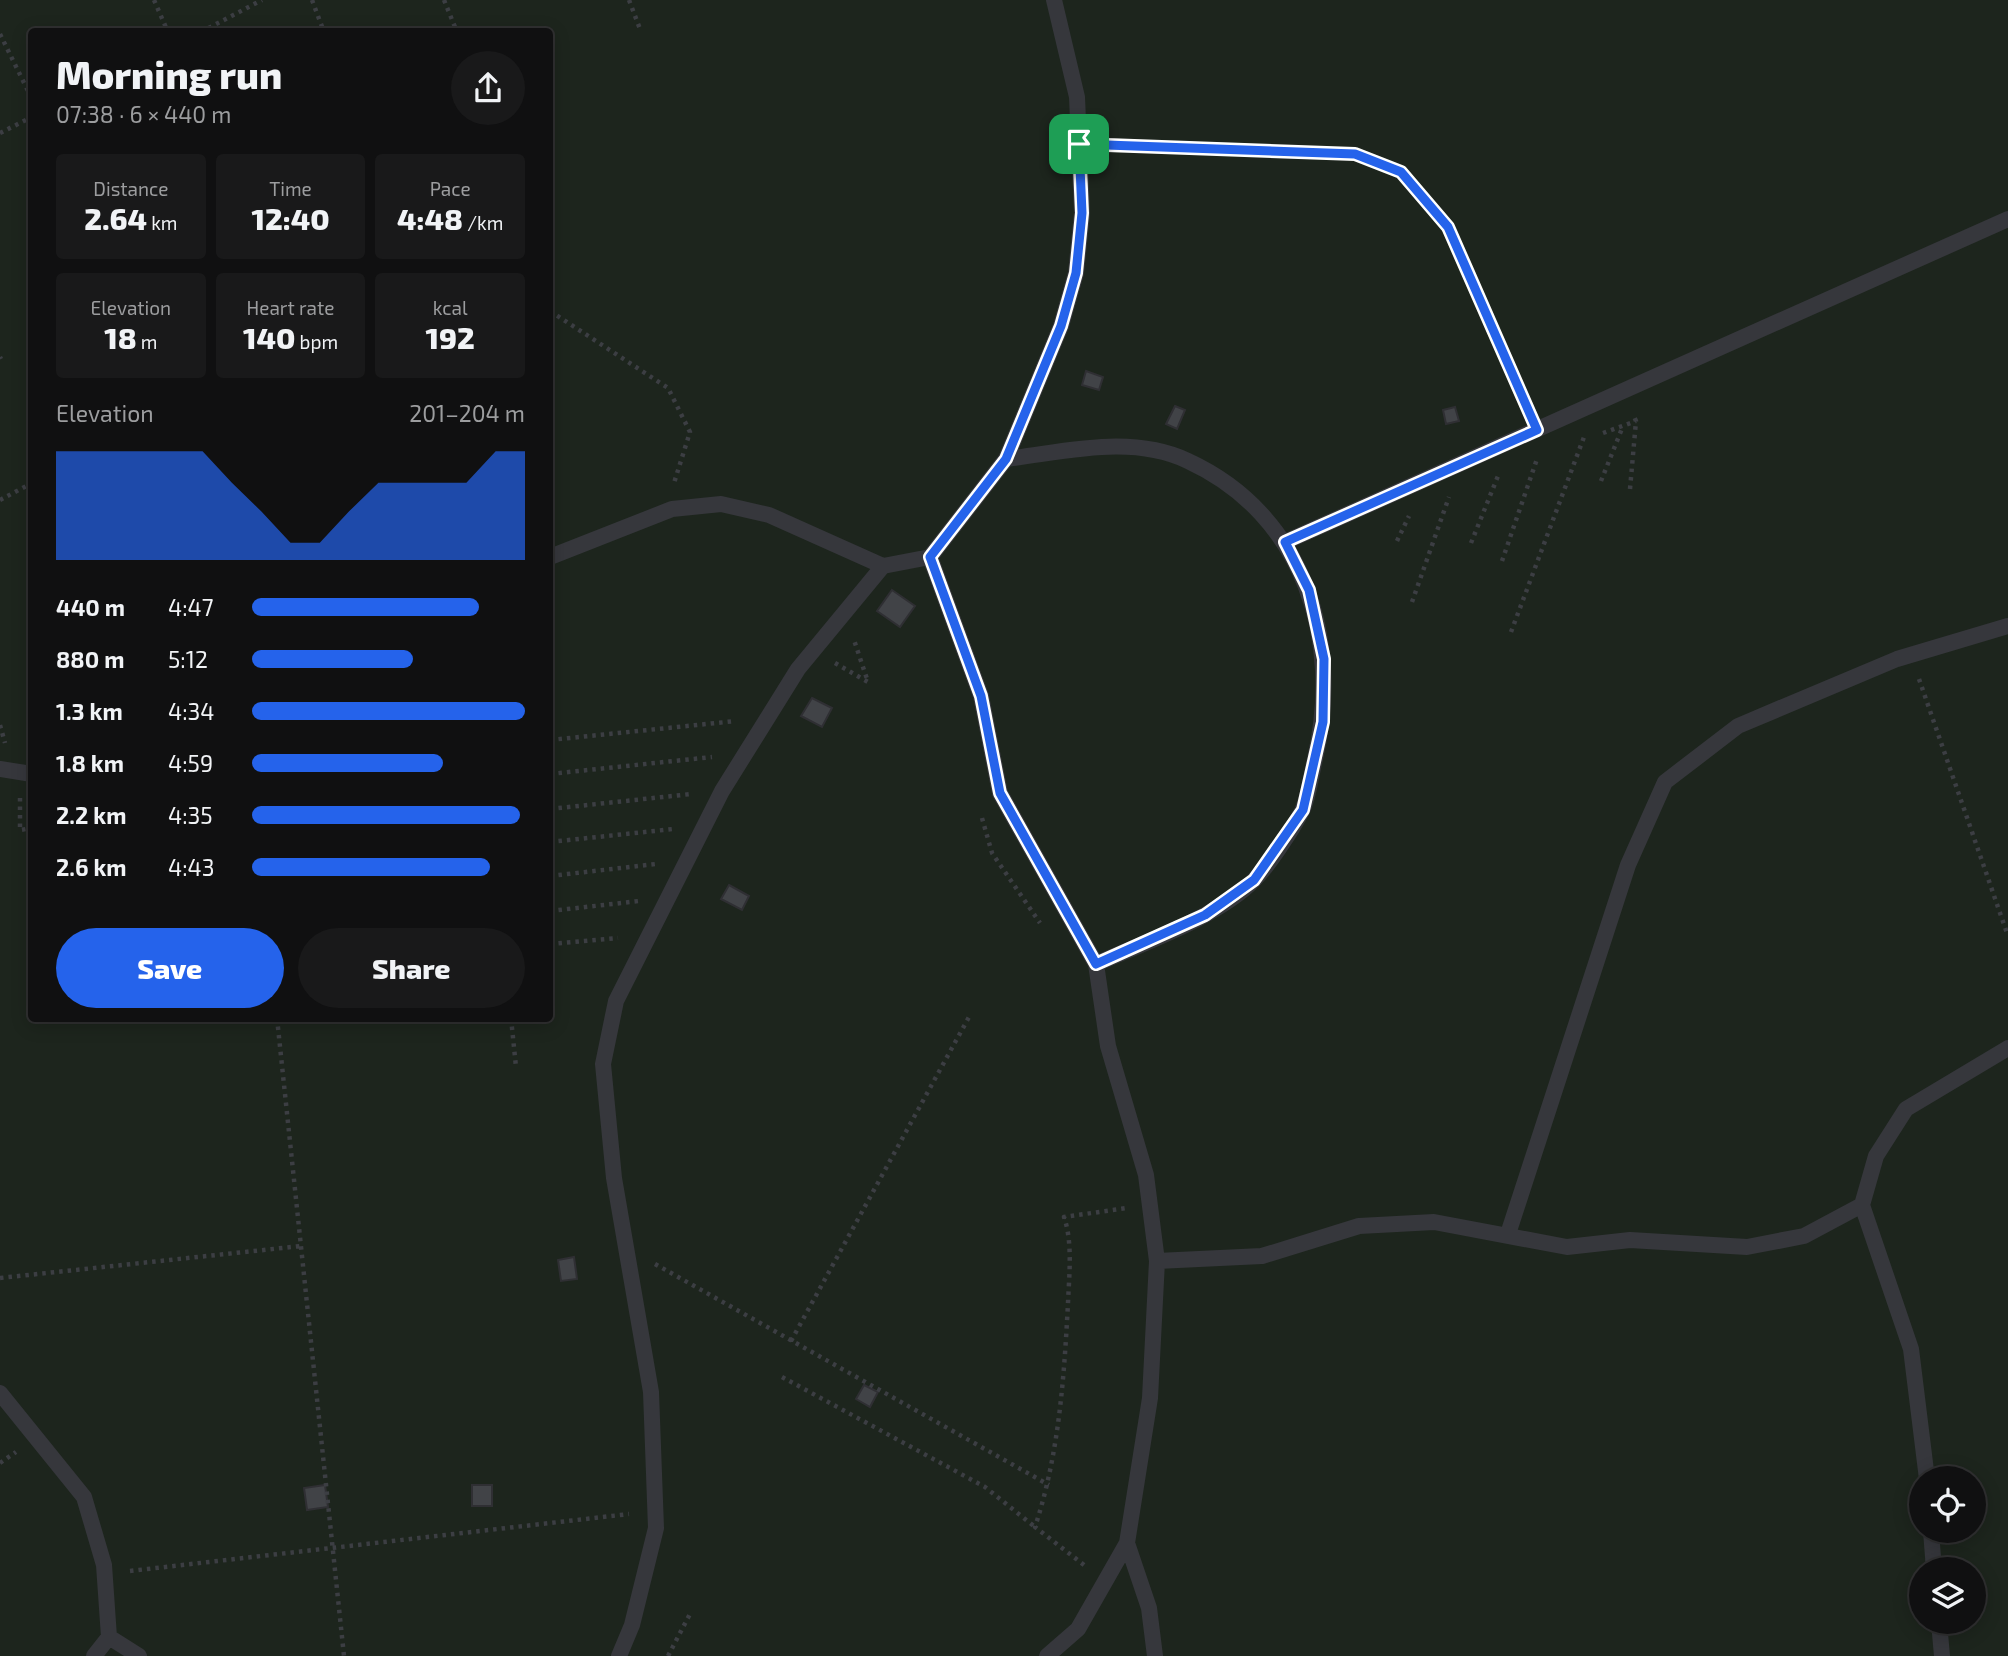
<!DOCTYPE html>
<html lang="en">
<head>
<meta charset="utf-8">
<style>
  :root { --surface:#101011; --page:#19191a; --text:#f1f3f6; --muted:#9c9d9f; --line:#303031; --accent:#2563eb }
  body { margin:0; font-family:"Exo 2",sans-serif; background:var(--page); color:var(--text); height:100vh; display:flex; flex-direction:column; font-size:26px; white-space:nowrap }
  * { box-sizing:border-box; margin:0 }
  p { font-size:23px; color:var(--muted) }
  .icon { flex:none; width:38px; height:38px; fill:none; stroke:currentColor; stroke-width:2; stroke-linecap:round; stroke-linejoin:round }
  .map { position:relative; flex:1; overflow:hidden }
  .panel { position:absolute; left:28px; top:28px; width:525px; height:994px; display:flex; flex-direction:column; background:var(--surface); border-radius:7px; box-shadow:0 4px 18px #0003,0 0 0 2px var(--line) }
  .panel>* { flex:none }
  .fabs { position:absolute; left:1909px; top:1466px; display:grid; gap:14px }
  .fabs a { display:grid; place-items:center; width:77px; height:77px; border-radius:50%; background:var(--surface); box-shadow:0 4px 18px #0003,0 0 0 2px var(--line); font-size:35px }
  .pin { position:absolute; display:grid; place-items:center; width:60px; height:60px; color:#fff; margin:-30px; border-radius:14px; box-shadow:0 4px 10px #0006 }
  .round { display:grid; place-items:center; flex:none; width:74px; height:74px; border-radius:37px; background:var(--page) }
  .overview { display:flex; align-items:center; justify-content:space-between; height:119px; padding:0 28px }
  h1 { font-size:38px; font-weight:800; line-height:52px }
  .metrics { display:grid; grid-template-columns:repeat(3,1fr); gap:10px; height:119px; padding:7px 28px }
  .metrics div { display:grid; align-content:center; border-radius:7px; background:var(--page); text-align:center }
  .metrics b { font-size:30px; font-weight:800 }
  .metrics small { font-size:19px; font-weight:400 }
  .metrics p { font-size:19px }
  .chart { height:196px; padding:14px 28px }
  .chart p { display:flex; justify-content:space-between }
  .chart svg { width:100%; height:126px; margin-top:7px; fill:var(--accent); opacity:.7 }
  .primary-button { display:flex; gap:14px; margin-top:auto; padding:14px 28px }
  .primary-button a { flex:1; height:80px; border-radius:42px; background:var(--accent); color:#fff; font-size:28px; font-weight:800; line-height:80px; text-align:center }
  .primary-button a+a { background:var(--page); color:var(--text) }
  ul { padding:0 28px; list-style:none; font-size:23px }
  li { display:grid; grid-template-columns:112px 84px 1fr; align-items:center; height:52px }
  li i { height:18px; border-radius:9px; background:var(--accent) }
  .map>svg:first-child { display:block }
  .green { fill:#1d251d; fill-rule:evenodd }
  .building { fill:#414347; stroke:#2f2f33; stroke-width:2 }
  .lines { fill:none; stroke-linecap:round; stroke-linejoin:round }
  .path { stroke:#3c3e43; stroke-width:4.5; stroke-dasharray:3.5 5; stroke-linecap:butt }
  .service { stroke:#36373c; stroke-width:16 }
  .route-casing { stroke:#fff; stroke-width:14 }
  .route { stroke:#2563eb; stroke-width:9 }
</style>
</head>
<body>
<div class="map">
<svg width="2008" height="1656" viewBox="0 0 2008 1656">
  <rect width="100%" height="100%" fill="#151517"/>
  <path class="green" d="M 0,0 L 2008,0 L 2008,1656 L 0,1656 ZM 32,32 L 550,32 L 550,1018 L 32,1018 ZM 1922,1479 L 1974,1479 L 1974,1531 L 1922,1531 ZM 1922,1570 L 1974,1570 L 1974,1622 L 1922,1622 Z"/>
  <path class="building" d="M 1086,371 L 1103,377 L 1099,390 L 1082,385 Z
    M 1175,406 L 1185,410 L 1177,429 L 1166,424 Z
    M 1455,407 L 1459,421 L 1446,424 L 1443,410 Z
    M 892,590 L 915,606 L 900,627 L 877,611 Z
    M 812,698 L 832,708 L 822,727 L 801,716 Z
    M 729,885 L 749,896 L 742,910 L 721,899 Z
    M 574,1257 L 577,1279 L 561,1281 L 558,1260 Z
    M 864,1385 L 878,1392 L 870,1407 L 856,1399 Z
    M 325,1485 L 328,1507 L 307,1510 L 304,1488 Z
    M 472,1485 L 492,1485 L 492,1506 L 472,1506 Z"/>
  <g class="lines">
    <path class="path" d="M 154,0 L 168,32
      M 312,0 L 324,32
      M 444,0 L 457,32
      M 629,0 L 640,29
      M 201,32 L 262,0
      M 0,34 L 32,99
      M 0,133 L 32,117
      M 1104,144 L 1355,154 L 1401,171 L 1448,227 L 1527,406
      M 550,311 L 668,388 L 690,432 L 674,483
      M 0,357 L 1,359
      M 1603,433 L 1636,421
      M 1601,481 L 1623,426
      M 1630,489 L 1636,421 L 1633,414
      M 0,500 L 32,483
      M 1397,541 L 1409,516
      M 1471,543 L 1498,476
      M 1502,561 L 1537,459
      M 1412,602 L 1449,497
      M 1511,632 L 1584,437
      M 835,663 L 868,682 L 854,640
      M 1919,679 L 2008,936
      M 0,725 L 5,743
      M 550,740 L 736,721
      M 550,774 L 712,757
      M 20,798 L 20,830 L 32,828
      M 550,809 L 691,794
      M 982,818 L 992,853 L 1040,923
      M 550,842 L 673,829
      M 550,876 L 656,864
      M 550,911 L 639,901
      M 550,944 L 618,938
      M 277,1018 L 344,1656
      M 511,1018 L 516,1067
      M 655,1264 L 1049,1485
      M 0,1278 L 301,1246
      M 791,1341 L 969,1017
      M 782,1377 L 985,1487 L 1035,1527
      M 0,1463 L 16,1452
      M 1084,1565 L 1035,1527 C 1059,1454 1064,1379 1068,1303 C 1069,1276 1073,1243 1064,1217 L 1127,1208
      M 130,1571 L 629,1514
      M 668,1656 L 691,1612"/>
    <path class="service" d="M 1006,459 C 1066,452 1131,434 1188,461 C 1305,515 1342,640 1315,759 C 1311,775 1309,796 1302,811 C 1294,827 1267,868 1254,880 C 1218,917 1143,943 1096,964
      M 1285,542 L 2008,219
      M 550,557 L 672,509 L 721,504 L 769,515 L 883,566 L 930,557
      M 0,769 L 32,774
      M 1508,1234 L 1628,865 L 1665,782 L 1738,726 L 1897,659 L 2008,626
      M 1157,1261 L 1262,1256 L 1359,1226 L 1434,1222 L 1567,1247 L 1630,1240 L 1747,1247 L 1804,1236 L 1862,1205
      M 0,1393 L 84,1497 L 104,1565 L 109,1637 L 94,1656
      M 1927,1479 L 1911,1349 L 1862,1205 L 1876,1156 L 1906,1109 L 2008,1048
      M 1931,1531 L 1934,1570
      M 1127,1543 L 1149,1608 L 1155,1656
      M 1939,1622 L 1942,1656
      M 109,1637 L 139,1656
      M 619,1656 L 632,1625 L 656,1528 L 651,1392 L 614,1178 L 603,1064 L 616,1001 L 722,791 L 798,669 L 883,566
      M 1047,1656 L 1078,1629 L 1127,1543 L 1150,1398 L 1157,1261 L 1146,1175 L 1108,1046 L 1096,964 L 1000,793 L 981,696 L 930,557 L 1006,459 L 1061,326 L 1076,273 L 1082,213 L 1077,97 L 1054,0"/>
  </g>
  <g class="lines">
    <g class="route-casing">
      <path id="route" d="M 1079,144 L 1355,154 L 1401,172 L 1448,227 L 1537,430 L 1285,542 L 1309,590 L 1324,659 L 1323,722 L 1303,810 L 1254,880 L 1205,915 L 1096,964 L 1000,793 L 981,696 L 930,557 L 1006,459 L 1061,326 L 1076,273 L 1082,213 Z"/>
    </g>
    <use href="#route" class="route"/>
  </g>
</svg>
<div class="fabs">
<a><svg class="icon" aria-label="locate" viewBox="0 0 24 24"><circle cx="12" cy="12" r="6"/><path d="M12 2v4M12 18v4M2 12h4M18 12h4"/></svg></a>
<a><svg class="icon" aria-label="layers" viewBox="0 0 24 24"><path d="M12 4l9 5-9 5-9-5zM3 14l9 5 9-5"/></svg></a>
</div>
<div class="pin" style="left:1079px;top:144px;background:#1e9e55"><svg class="icon" aria-label="arrive" viewBox="0 0 24 24"><path d="M6 21V4h12l-3 4 3 4H6"/></svg></div>
<section class="panel">
<div class="overview"><div><h1>Morning run</h1><p>07:38 · 6 × 440 m</p></div><a class="round"><svg class="icon" aria-label="share" viewBox="0 0 24 24"><path d="M12 15V3M7 8l5-5 5 5M5 13v7h14v-7"/></svg></a></div>
<div class="metrics">
<div><p>Distance</p><b>2.64<small> km</small></b></div>
<div><p>Time</p><b>12:40</b></div>
<div><p>Pace</p><b>4:48<small> /km</small></b></div>
</div>
<div class="metrics">
<div><p>Elevation</p><b>18<small> m</small></b></div>
<div><p>Heart rate</p><b>140<small> bpm</small></b></div>
<div><p>kcal</p><b>192</b></div>
</div>
<div class="chart"><p><span>Elevation</span>201–204 m</p>
<svg viewBox="0 0 160 44" preserveAspectRatio="none"><path d="M0 44V6L10 6L20 6L30 6L40 6L50 6L60 17L70 27L80 38L90 38L100 27L110 17L120 17L130 17L140 17L150 6L160 6V44z"/></svg>
</div>
<ul>
<li><b>440 m</b>4:47<i style="width:83%"></i></li>
<li><b>880 m</b>5:12<i style="width:59%"></i></li>
<li><b>1.3 km</b>4:34<i style="width:100%"></i></li>
<li><b>1.8 km</b>4:59<i style="width:70%"></i></li>
<li><b>2.2 km</b>4:35<i style="width:98%"></i></li>
<li><b>2.6 km</b>4:43<i style="width:87%"></i></li>
</ul>
<div class="primary-button"><a>Save</a><a>Share</a></div>
</section>
</div>
</body>
</html>
